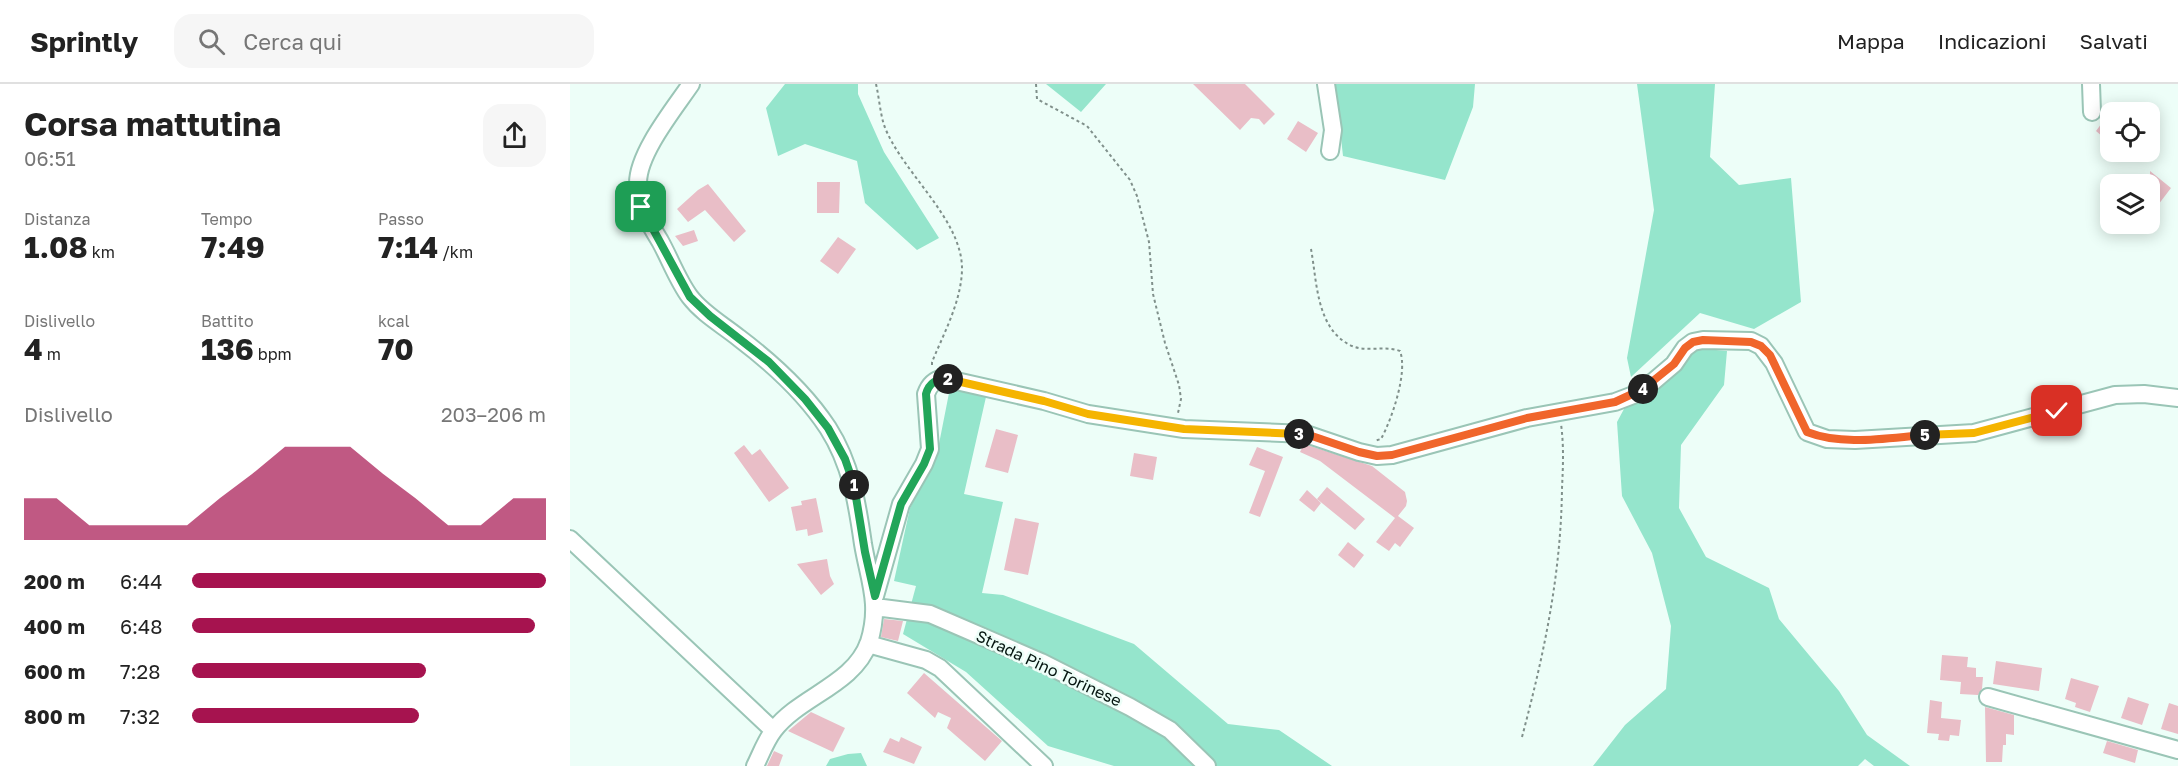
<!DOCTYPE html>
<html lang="it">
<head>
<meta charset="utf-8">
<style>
  :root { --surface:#fff; --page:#f6f6f6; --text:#222; --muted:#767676; --line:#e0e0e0; --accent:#a6134f }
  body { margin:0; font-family:"Golos Text",sans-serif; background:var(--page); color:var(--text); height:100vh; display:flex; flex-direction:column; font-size:22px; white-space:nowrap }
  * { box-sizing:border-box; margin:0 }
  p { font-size:20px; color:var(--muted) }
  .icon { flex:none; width:33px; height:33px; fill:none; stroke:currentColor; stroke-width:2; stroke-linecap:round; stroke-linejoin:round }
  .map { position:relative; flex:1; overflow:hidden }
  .drawer { display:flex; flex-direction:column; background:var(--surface); width:570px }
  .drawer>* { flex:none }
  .fabs { position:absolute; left:1530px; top:18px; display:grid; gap:12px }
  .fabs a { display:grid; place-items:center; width:60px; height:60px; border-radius:12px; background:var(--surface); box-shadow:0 3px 15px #0003; font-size:30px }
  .pin { position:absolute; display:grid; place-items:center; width:51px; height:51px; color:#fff; margin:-26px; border-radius:12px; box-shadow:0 3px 9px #0006 }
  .km { position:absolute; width:30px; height:30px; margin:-15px; border-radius:50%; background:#222; color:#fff; font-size:16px; line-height:30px; text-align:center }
  .round { display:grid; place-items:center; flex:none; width:63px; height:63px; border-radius:18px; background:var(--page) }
  .overview { display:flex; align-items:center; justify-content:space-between; height:102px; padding:0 24px }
  h1 { font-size:33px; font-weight:700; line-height:45px }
  .metrics { display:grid; grid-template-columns:repeat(3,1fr); gap:9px; height:102px; padding:6px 24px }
  .metrics div { display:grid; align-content:center }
  .metrics b { font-size:30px; font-weight:700 }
  .metrics small { font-size:16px; font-weight:400 }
  .metrics p { font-size:16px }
  .chart { height:168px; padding:12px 24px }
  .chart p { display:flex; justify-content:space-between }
  .chart svg { width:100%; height:108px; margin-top:6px; fill:var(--accent); opacity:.7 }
  ul { padding:0 24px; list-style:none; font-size:20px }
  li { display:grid; grid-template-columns:96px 72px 1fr; align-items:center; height:45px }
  li i { height:15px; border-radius:8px; background:var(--accent) }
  header { display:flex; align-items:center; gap:36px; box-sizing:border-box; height:84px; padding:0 30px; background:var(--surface); border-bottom:2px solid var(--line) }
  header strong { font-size:28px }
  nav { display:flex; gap:33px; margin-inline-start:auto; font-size:21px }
  .search { width:420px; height:54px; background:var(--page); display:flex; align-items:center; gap:15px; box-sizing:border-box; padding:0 21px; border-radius:18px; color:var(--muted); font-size:22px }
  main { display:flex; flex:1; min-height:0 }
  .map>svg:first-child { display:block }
  .green { fill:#95e5cc }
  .building { fill:#e9bec7 }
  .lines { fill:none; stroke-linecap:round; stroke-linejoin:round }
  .minor-casing { stroke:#9ac5b6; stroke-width:20 }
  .path { stroke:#80908b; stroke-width:2; stroke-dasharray:3 3; stroke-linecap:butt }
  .minor { stroke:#fff; stroke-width:16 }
  .split-1-casing { stroke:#fff; stroke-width:12 }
  .split-2-casing { stroke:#fff; stroke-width:12 }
  .split-3-casing { stroke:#fff; stroke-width:12 }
  .split-4-casing { stroke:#fff; stroke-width:12 }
  .split-5-casing { stroke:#fff; stroke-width:12 }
  .split-6-casing { stroke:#fff; stroke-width:12 }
  .split-1 { stroke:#22a559; stroke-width:8 }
  .split-2 { stroke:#22a559; stroke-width:8 }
  .split-3 { stroke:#f5b400; stroke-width:8 }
  .split-4 { stroke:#f0652b; stroke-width:8 }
  .split-5 { stroke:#f0652b; stroke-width:8 }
  .split-6 { stroke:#f5b400; stroke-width:8 }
  .labels { text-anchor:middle; stroke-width:5; stroke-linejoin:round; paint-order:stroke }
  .street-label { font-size:16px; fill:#051510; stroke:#edfef8 }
</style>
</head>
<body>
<header>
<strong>Sprintly</strong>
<div class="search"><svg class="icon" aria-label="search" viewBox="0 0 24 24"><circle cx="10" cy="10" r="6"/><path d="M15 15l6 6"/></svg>Cerca qui</div>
<nav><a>Mappa</a><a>Indicazioni</a><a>Salvati</a></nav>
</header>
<main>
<section class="drawer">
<div class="overview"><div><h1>Corsa mattutina</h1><p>06:51</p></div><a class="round"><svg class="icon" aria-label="share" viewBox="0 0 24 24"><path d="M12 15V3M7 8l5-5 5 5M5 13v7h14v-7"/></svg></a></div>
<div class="metrics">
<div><p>Distanza</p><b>1.08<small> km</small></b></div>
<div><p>Tempo</p><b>7:49</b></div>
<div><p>Passo</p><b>7:14<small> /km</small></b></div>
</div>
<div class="metrics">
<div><p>Dislivello</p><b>4<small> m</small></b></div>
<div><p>Battito</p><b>136<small> bpm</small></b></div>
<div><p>kcal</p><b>70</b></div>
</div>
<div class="chart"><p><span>Dislivello</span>203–206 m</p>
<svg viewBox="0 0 160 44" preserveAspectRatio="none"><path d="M0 44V27L10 27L20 38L30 38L40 38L50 38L60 27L70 17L80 6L90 6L100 6L110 17L120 27L130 38L140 38L150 27L160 27V44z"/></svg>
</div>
<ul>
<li><b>200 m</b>6:44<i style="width:100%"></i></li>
<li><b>400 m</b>6:48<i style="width:97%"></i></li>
<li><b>600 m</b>7:28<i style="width:66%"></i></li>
<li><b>800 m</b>7:32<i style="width:64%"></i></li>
</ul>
</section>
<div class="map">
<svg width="1608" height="682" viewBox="0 0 1608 682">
  <rect width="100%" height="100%" fill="#edfef8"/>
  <path class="green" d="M 215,0 L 288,0 L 288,10 L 314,68 L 369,154 L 347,166 L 295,119 L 287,77 L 235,60 L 208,72 L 196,24 Z
    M 476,0 L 536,0 L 511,28 Z
    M 761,0 L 905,0 L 903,23 L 875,96 L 773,72 L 766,9 Z
    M 1067,0 L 1145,0 L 1140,73 L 1169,101 L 1221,94 L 1231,218 L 1184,245 L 1130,229 L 1061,293 L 1057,274 L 1084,126 Z
    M 1124,264 L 1157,267 L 1154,301 L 1111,361 L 1109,424 L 1136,473 L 1199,504 L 1209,535 L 1269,607 L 1297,651 L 1340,682 L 1304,682 L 1295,675 L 1288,682 L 1023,682 L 1055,641 L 1096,605 L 1101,542 L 1082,469 L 1052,412 L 1047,338 L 1054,325 L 1096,293 Z
    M 380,304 L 416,313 L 394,410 L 433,418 L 412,509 L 433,511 L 564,560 L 658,640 L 709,646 L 762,682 L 544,682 L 478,662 L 396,588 L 333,550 L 346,502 L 324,497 L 340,424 L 367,370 Z
    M 291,669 L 297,682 L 256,682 L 260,675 L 278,670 Z"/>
  <path class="building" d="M 623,0 L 675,0 L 705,30 L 694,41 L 689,35 L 681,34 L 670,46 Z
    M 1540,28 L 1540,59 L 1526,47 Z
    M 728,37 L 748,49 L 736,68 L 717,55 Z
    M 1580,87 L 1601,104 L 1585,125 L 1580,121 L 1580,100 L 1574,100 L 1580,93 Z
    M 247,98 L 270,98 L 269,129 L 247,129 Z
    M 138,100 L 176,147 L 164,158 L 135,126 L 118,138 L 107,125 L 128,106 Z
    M 124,146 L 128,157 L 113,162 L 105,152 Z
    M 268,153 L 286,165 L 268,190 L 250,177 Z
    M 426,345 L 448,351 L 438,389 L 415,383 Z
    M 734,360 L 802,382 L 835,408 L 837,417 L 836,422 L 828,432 L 844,444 L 830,463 L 825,459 L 819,467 L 806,458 L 825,434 L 750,377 L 730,368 Z
    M 174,361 L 182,371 L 190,365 L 219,404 L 199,418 L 164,369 Z
    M 687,363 L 713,373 L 690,433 L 679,429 L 695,387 L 679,381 Z
    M 564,369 L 587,373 L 583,396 L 560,392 Z
    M 757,403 L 795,435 L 785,446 L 747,415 Z
    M 737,406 L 751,419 L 744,428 L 729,416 Z
    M 246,414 L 253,448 L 238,452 L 237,445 L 226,447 L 221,423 L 232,421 L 231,417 Z
    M 445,434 L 469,439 L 458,491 L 434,486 Z
    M 778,458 L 794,471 L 784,484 L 768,471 Z
    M 257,475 L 260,492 L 264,500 L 251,511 L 227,480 Z
    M 314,535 L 333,537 L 328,557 L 311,553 Z
    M 1372,571 L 1398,573 L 1397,583 L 1406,584 L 1406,593 L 1413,593 L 1412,605 L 1408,611 L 1390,610 L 1391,598 L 1370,596 Z
    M 1426,577 L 1472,584 L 1469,607 L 1423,600 Z
    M 354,589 L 432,657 L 415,677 L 377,644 L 381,634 L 368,628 L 365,634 L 337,609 Z
    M 1501,594 L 1529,602 L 1520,628 L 1505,623 L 1506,619 L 1495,615 Z
    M 1558,613 L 1579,620 L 1572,641 L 1551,634 Z
    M 1360,616 L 1372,618 L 1371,634 L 1391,636 L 1389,652 L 1380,651 L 1379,657 L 1368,656 L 1369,650 L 1357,649 Z
    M 1599,619 L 1608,622 L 1608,650 L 1591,645 Z
    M 1415,623 L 1444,631 L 1444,651 L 1436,650 L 1436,661 L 1433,661 L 1432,678 L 1416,678 Z
    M 241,628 L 275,644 L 263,668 L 218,647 Z
    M 331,653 L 352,663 L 344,680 L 313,668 L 320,654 L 329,658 Z
    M 1537,657 L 1568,666 L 1565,679 L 1533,669 Z
    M 204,667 L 213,671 L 209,682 L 197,682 Z"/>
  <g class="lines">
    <g class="minor-casing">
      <path id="minor" d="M 121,0 C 104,25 68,69 68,99 C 68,121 79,139 90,157 C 100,175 108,197 120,213 C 133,230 153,241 169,254 C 202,279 235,309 258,344 C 281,380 287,418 293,460 C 299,496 311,520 299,558 C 284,601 230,612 204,646 C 196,656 191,670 185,682
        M 756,0 L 763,46 L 760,67
        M 1521,0 L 1522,28
        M 0,455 L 203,646
        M 305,512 L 331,420 L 354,380 L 360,365 L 356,310 C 359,301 364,296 373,294 L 474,317 L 518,330 L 614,345 L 736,350 L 789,368 L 807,372 L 822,371 L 957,334 L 1045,318 L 1066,310 L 1084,297 L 1104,280 L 1115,264 L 1123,258 L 1133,256 L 1181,257 L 1191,262 L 1204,279 L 1237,348 L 1257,355 L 1285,356 L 1404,349 L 1545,311 L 1574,310 L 1608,314
        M 305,523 L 360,530 L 471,578 L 560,623 L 600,646 L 637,682
        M 298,560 L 356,576 L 370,584 L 474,682
        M 1418,613 L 1608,666"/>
    </g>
    <path class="path" d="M 306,0 C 309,13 310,28 314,41 C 331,88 393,135 392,186 C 391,218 374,249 362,278 L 362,284
      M 466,0 L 467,15 L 517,42 L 560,96 L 567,112 L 579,158 L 583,210 L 595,259 L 609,301 L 611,315 L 608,329
      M 741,165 C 747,197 746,244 780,261 C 795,269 814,261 830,267 C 838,288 822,335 811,355 L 804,357
      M 952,653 C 974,570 991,491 992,404 C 993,383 994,362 991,340"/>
    <use href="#minor" class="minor"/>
  </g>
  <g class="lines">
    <g class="split-1-casing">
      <path id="split-1" d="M 71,123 L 120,213 L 140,232 L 199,278 L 235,315 L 258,344 L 275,375 L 284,401"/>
    </g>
    <g class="split-2-casing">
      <path id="split-2" d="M 284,401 L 295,468 L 305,512 L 331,420 L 354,380 L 360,365 L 356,310 C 359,299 367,294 378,295"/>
    </g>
    <g class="split-3-casing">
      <path id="split-3" d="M 378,295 L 474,317 L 518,330 L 614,345 L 729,350"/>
    </g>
    <g class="split-4-casing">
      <path id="split-4" d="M 729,350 L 736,350 L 789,368 L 807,372 L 822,371 L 957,334 L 1045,318 L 1073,305"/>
    </g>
    <g class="split-5-casing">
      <path id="split-5" d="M 1073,305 L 1104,280 L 1115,264 L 1123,258 L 1133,256 L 1181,258 L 1191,262 L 1200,271 L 1237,348 C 1273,362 1316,354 1355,351"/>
    </g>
    <g class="split-6-casing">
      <path id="split-6" d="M 1355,351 L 1404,349 L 1487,327"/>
    </g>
    <use href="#split-1" class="split-1"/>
    <use href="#split-2" class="split-2"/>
    <use href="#split-3" class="split-3"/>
    <use href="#split-4" class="split-4"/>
    <use href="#split-5" class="split-5"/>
    <use href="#split-6" class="split-6"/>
  </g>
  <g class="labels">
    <g class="street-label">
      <text transform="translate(479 584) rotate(25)" y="6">Strada Pino Torinese</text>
    </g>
  </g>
</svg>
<div class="fabs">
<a><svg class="icon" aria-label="locate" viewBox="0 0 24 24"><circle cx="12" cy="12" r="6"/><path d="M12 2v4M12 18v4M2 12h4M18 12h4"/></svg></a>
<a><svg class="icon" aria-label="layers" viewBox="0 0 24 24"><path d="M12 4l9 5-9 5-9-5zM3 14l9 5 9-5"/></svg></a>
</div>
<div class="pin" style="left:71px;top:123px;background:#1e9e55"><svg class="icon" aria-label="arrive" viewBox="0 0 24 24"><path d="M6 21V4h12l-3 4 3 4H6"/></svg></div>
<div class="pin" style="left:1487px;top:327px;background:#d93025"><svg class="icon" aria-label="check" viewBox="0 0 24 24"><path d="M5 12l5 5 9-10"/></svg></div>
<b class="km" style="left:284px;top:401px">1</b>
<b class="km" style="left:378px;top:295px">2</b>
<b class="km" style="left:729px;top:350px">3</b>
<b class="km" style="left:1073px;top:305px">4</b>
<b class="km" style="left:1355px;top:351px">5</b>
</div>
</main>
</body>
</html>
